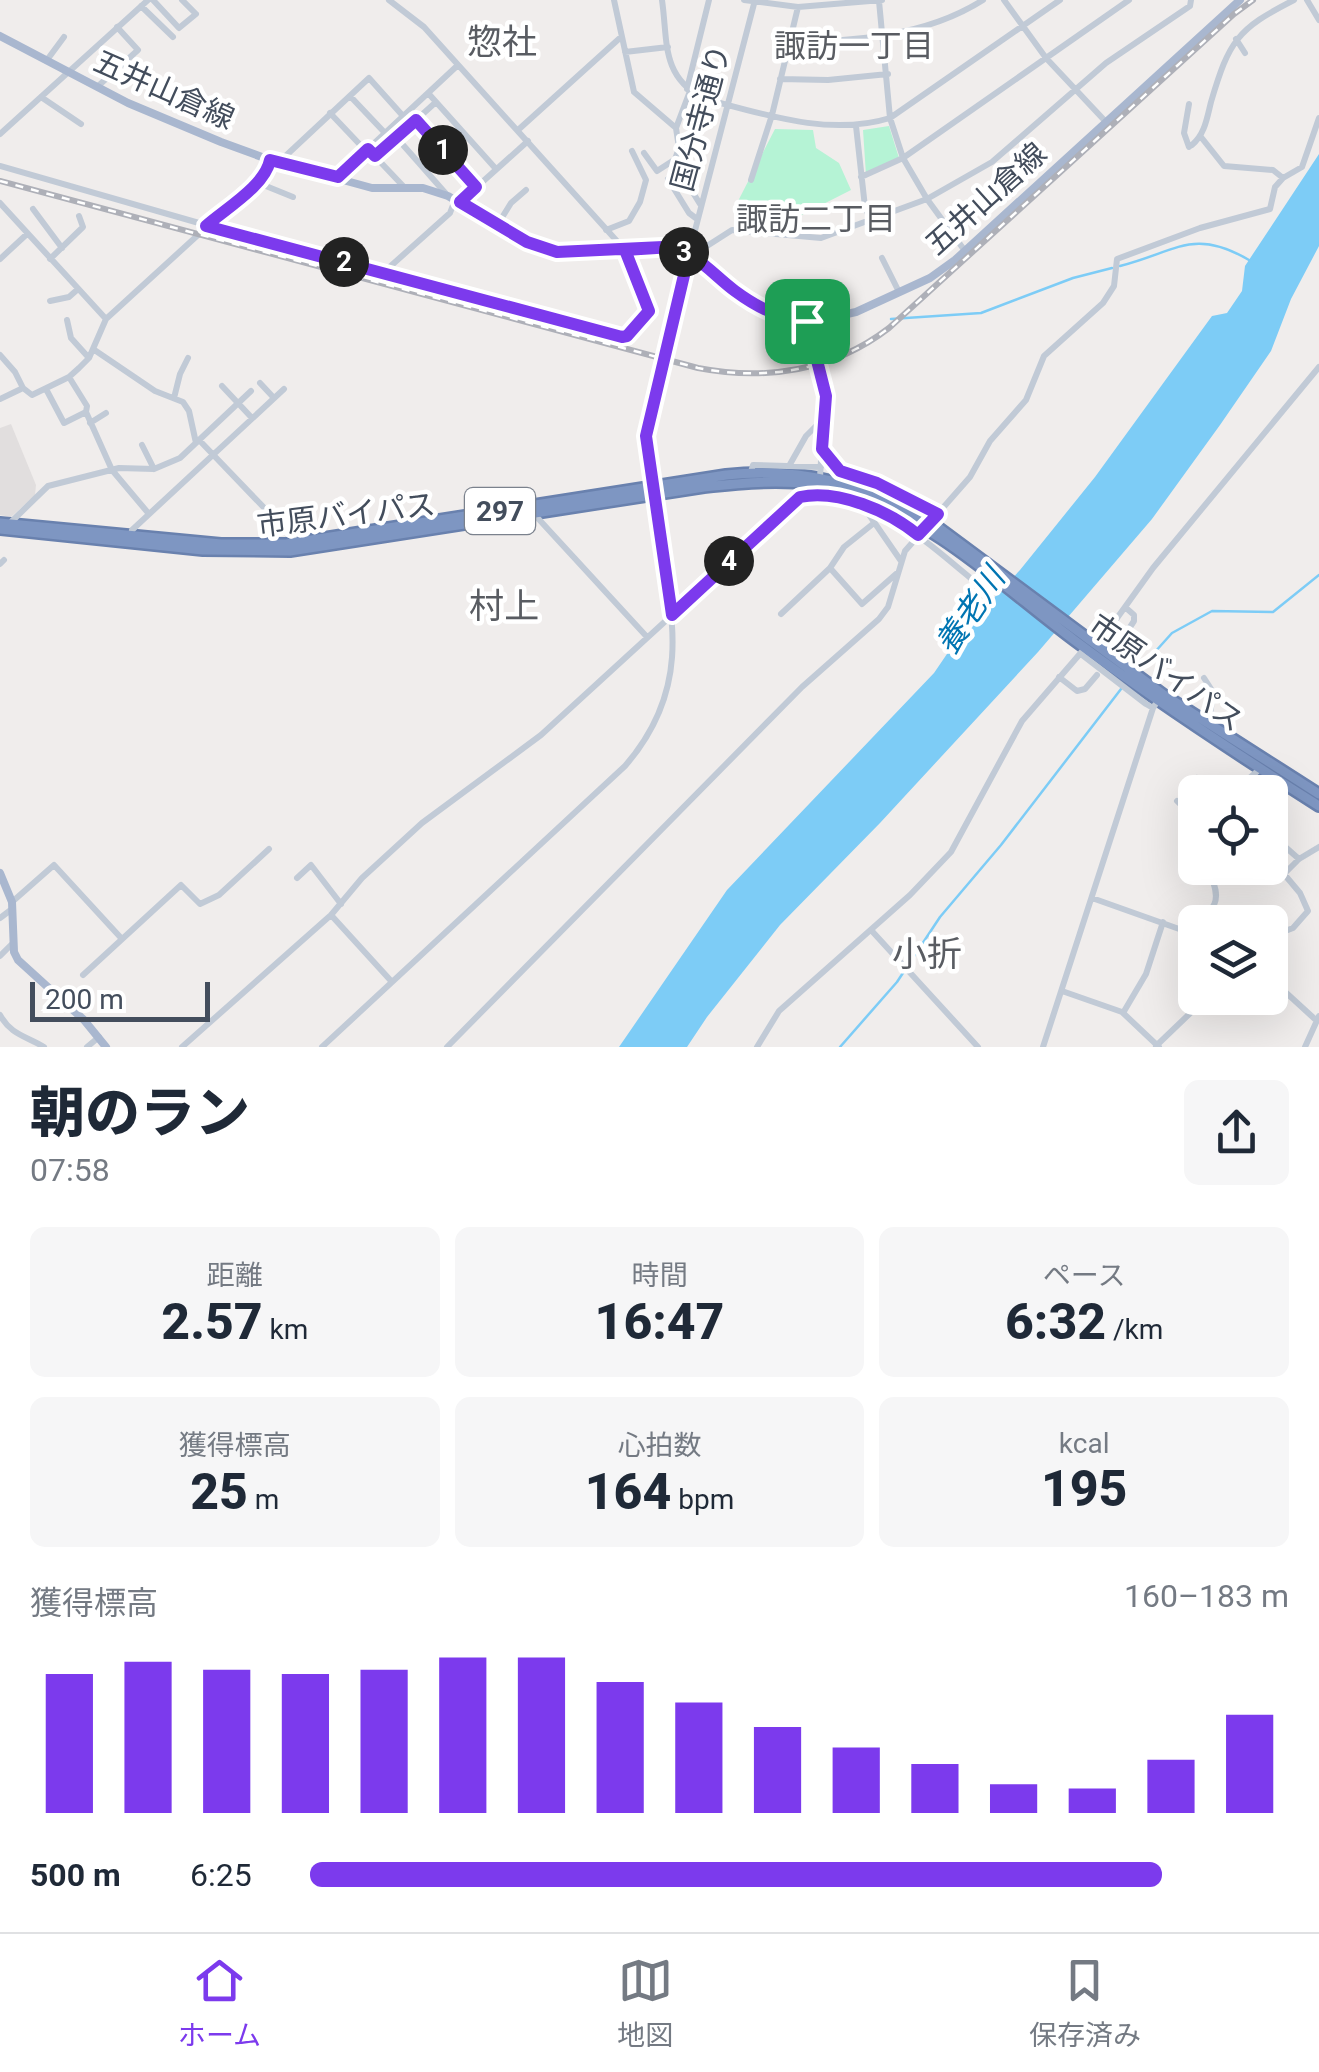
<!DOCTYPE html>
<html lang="ja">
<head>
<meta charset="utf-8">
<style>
  :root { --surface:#fff; --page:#f6f6f7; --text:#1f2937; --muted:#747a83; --line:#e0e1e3; --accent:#7c3aed }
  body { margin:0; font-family:Roboto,"Noto Sans JP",sans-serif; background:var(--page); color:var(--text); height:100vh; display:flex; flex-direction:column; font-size:38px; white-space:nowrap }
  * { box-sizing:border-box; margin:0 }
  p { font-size:32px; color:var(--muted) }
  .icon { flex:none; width:55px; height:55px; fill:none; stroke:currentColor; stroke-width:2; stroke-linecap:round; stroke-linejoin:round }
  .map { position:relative; height:1047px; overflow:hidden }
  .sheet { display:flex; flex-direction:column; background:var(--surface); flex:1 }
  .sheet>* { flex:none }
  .controls { position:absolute; left:1178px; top:775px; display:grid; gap:20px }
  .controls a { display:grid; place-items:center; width:110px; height:110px; border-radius:15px; background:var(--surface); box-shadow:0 10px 40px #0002; font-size:50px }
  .scale { position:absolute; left:30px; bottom:25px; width:180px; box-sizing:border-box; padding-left:10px; border:5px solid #434d5c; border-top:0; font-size:28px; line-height:35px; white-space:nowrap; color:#434d5c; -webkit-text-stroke:8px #fff; paint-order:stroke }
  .pin { position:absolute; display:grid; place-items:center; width:85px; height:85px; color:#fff; margin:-42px; border-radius:20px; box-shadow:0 5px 15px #0006 }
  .km { position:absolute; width:50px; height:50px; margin:-25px; border-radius:50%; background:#222; color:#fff; font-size:28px; line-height:50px; text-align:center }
  .round { display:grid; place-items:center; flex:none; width:105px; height:105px; border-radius:15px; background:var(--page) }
  .overview { display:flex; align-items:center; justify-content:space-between; height:170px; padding:0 30px }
  h1 { font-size:55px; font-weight:800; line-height:75px }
  .figures { display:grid; grid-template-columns:repeat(3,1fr); gap:15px; height:170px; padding:10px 30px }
  .figures div { display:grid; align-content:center; border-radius:15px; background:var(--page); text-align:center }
  .figures b { font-size:50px; font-weight:800 }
  .figures small { font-size:28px; font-weight:400 }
  .figures p { font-size:28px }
  .chart { height:280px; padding:20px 30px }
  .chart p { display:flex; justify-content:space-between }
  .chart svg { width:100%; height:180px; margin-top:10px; stroke:var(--accent); stroke-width:6 }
  ul { padding:0 30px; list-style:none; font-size:32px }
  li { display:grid; grid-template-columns:160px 120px 1fr; align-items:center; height:75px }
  li i { height:25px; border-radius:12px; background:var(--accent) }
  .dock { display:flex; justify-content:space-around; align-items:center; height:140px; border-top:2px solid var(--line); background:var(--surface); font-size:28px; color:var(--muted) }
  .dock a { display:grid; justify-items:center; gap:5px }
  .dock .current { color:var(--accent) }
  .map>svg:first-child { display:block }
  .education { fill:#e1dede }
  .green { fill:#b5f3d5 }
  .water { fill:#7dccf6 }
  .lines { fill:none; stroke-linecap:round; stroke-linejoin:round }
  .stream { stroke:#7dccf6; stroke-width:2.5 }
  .highway-casing { stroke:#6981ae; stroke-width:14 }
  .minor { stroke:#c1cad6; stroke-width:6 }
  .major { stroke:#a9b7cf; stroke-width:8 }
  .highway { stroke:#7e96c2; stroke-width:9 }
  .rail-casing { stroke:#aeb0b8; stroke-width:6 }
  .rail { stroke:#fff; stroke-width:2.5; stroke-dasharray:8; stroke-linecap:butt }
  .minor-bridge { stroke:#c1cad6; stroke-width:6 }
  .route-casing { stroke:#fff; stroke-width:20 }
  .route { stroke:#7c3aed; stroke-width:12 }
  .labels { text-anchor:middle; stroke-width:9; stroke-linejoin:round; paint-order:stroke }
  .shield { fill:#fff; stroke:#7b828d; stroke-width:2.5 }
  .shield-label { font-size:28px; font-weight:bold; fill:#434d5c }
  .street-label { font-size:30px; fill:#434d5c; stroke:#fff }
  .neighbourhood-label { font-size:32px; fill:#595c62; stroke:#fff }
  .water-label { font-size:32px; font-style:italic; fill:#0075b2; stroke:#fff }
  .quarter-label { font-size:35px; fill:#595c62; stroke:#fff }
</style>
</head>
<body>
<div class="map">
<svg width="1319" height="1047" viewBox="0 0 1319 1047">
  <rect width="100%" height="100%" fill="#f0edec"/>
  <path class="education" d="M 11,424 L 36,485 L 35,495 L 11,517 L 0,515 L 0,428 Z"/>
  <path class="green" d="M 889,126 L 899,158 L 866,175 L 863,130 Z
    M 775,129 L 813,130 L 816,148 L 839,163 L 851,190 L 786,223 L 752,214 L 740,222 L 736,205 Z"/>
  <path class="water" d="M 1319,154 L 1319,246 L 1291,299 L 1271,351 L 1220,425 L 1152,519 L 1038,652 L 880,823 L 780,925 L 707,1017 L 687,1047 L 619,1047 L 727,890 L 934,673 L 962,632 L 1020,570 L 1095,477 L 1212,316 L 1227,313 L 1242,291 L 1245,266 Z"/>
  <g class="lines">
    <path class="stream" d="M 1120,266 C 1176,252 1193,227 1249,260
      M 891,319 L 981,313 L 1073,278 L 1112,268
      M 1137,672 L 1172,633 L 1212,611 L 1273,612 L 1319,575
      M 840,1047 L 897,982 L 940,917 L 1001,845 L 1121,689"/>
    <g class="highway-casing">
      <path id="highway" d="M 0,523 L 221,544 L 286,544 L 726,475 C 801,467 866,484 931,522 L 1164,695 L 1319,794
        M 0,529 L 203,550 L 290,551 L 704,487 C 752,482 800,477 847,492 C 934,519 1002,586 1074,640 C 1153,699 1235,753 1319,806"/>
    </g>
    <path class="minor" d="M 153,0 L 179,28 L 196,14 L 182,0
      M 614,0 L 634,92 L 676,128 L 679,148 L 674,162 L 700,204
      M 662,0 C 668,42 661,75 702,98 C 763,114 829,137 890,118 L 1060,0
      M 744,0 L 798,7 L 882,0
      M 1004,0 L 1046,58 L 1106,122
      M 1307,0 L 1319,20
      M 879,1 L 890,118 L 903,158 L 927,199 L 965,251
      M 141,6 L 173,37
      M 1236,39 L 1245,53
      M 789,43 C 856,40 925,37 983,0
      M 625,52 L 668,47
      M 47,60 L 64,37
      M 780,79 L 828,80 L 888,74
      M 97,87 L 138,50 L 117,27
      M 687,89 L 709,0
      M 428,93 L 496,169
      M 350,96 L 385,133
      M 41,97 L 81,124
      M 1189,104 L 1184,133 L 1189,147
      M 330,113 L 366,151
      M 415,120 L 476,187
      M 856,126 L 865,207 L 871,221
      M 676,128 L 690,91
      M 518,130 L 621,37
      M 0,134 L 148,0
      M 396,137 L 448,196
      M 1201,137 L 1224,166 L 1273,170 L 1283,178
      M 1192,145 C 1205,134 1207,118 1211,102 C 1229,41 1237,29 1294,0
      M 368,149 L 405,188
      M 644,153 L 657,171 L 674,160
      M 375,157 L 436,102
      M 278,163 L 369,78 L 403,116
      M 0,166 L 206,225 L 627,337 L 649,311 L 625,250 L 424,27 L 389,0
      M 338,177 L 458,65
      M 861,177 L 903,158 L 1129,0
      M 668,179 L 689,213 L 697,219
      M 751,180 L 772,115 L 798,7
      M 256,182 L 293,197
      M 460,202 L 528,141
      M 0,203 L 106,319
      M 33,209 L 62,248
      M 498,224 L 511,203 L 526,190
      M 606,230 L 629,221 L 640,202 L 646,180 L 632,151
      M 693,240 L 707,246 L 732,230 L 821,238 L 927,199 L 992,162 L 1106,63 L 1190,6 L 1191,0
      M 882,258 L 899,292
      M 0,259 L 27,234
      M 50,259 L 83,227 L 79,216
      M 384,272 L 450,213 L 455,200
      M 50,301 L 69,297 L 78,289
      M 673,315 L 755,0
      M 67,320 L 71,338 L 89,358
      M 807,321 L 825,396 L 820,477
      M 93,349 L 155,391 L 183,402 L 189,411 L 196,443
      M 0,355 L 15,372 L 23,388
      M 69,377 L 87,406 L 86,412
      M 260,383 L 274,398
      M 222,386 L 252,418
      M 46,389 L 64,423 L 86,412 L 112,470 L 149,514
      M 174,398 L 180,374 L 188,358
      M 0,399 L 23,388 L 32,395 L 69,377 L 79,368 L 89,358 L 106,319 L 256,182 L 269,168 L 270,160
      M 90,423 L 106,413
      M 200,441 L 297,542
      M 142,445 L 154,469
      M 823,450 L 840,471 L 877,483 L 938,513
      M 789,466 L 806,436 L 823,419
      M 751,472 L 753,465 L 821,467
      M 863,506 L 901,561
      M 534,514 L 647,637
      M 10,523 L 48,486 L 119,468 L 154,469 L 180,458 L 251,391
      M 131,535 L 132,530 L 284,389
      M 0,564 L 4,560
      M 830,568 L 862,604 L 896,574
      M 781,614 L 830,568 L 844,547 L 874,523
      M 1097,646 L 1153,568 L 1319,367
      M 1115,650 L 1134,621 L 1134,615 L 1125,607
      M 1081,654 L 1146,704 L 1153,708 L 1155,705
      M 1059,677 L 1077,691 L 1085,689 L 1097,675
      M 1204,678 L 1213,692 L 1209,723
      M 1197,778 L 1214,792
      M 1190,790 L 1195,795
      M 1233,792 L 1260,769
      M 1177,801 L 1195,819
      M 1195,826 L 1191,833 L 1195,843
      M 1282,844 L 1299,859
      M 297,878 L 311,865 L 341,904
      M 1092,898 L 1182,930 C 1214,910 1226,905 1207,868
      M 12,902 L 54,865 L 122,939
      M 331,915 L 392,982
      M 0,918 L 12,909
      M 871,930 L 978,1047
      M 1270,937 L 1293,928 L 1308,911 L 1300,893 L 1284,874 L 1299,859 L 1319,847
      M 1193,949 L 1195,948
      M 0,956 L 13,943
      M 83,975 L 181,885 L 200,904 L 219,895 L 269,849
      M 1270,978 L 1317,1021
      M 1062,991 L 1122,1012 L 1159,1047
      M 1123,1013 L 1146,974 L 1163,922
      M 0,1015 C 11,1035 26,1036 44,1047
      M 1156,1046 L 1206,998
      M 87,1047 L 99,1037
      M 182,1047 L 331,915 L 362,878 L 422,823 L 541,735 L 801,497 C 865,482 934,548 981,587
      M 322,1047 L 625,766 C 724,652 636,546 647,421
      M 447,1047 L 802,687 L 879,619 L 888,607 L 905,551 L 970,477 L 990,441 L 1026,400 L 1044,356 L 1103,303 L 1114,286 L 1117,259 L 1200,228 L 1270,209 L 1275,187 L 1283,178 L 1302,167 L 1319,118
      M 757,1047 L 779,1011 L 910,895 L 951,852 L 1022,721 L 1085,648
      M 1043,1047 L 1153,708
      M 1305,1047 L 1319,1016"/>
    <path class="major" d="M 0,36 L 128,103 L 221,142 L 270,160 L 372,188 L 423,188 L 448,196 L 527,242 L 557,252 L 672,247 L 689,254 L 752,303 L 779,316 L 820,320 L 856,312 L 930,278 L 955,260 L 1240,0
      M 0,873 L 12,902 L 14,952 L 18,960 L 84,1020 L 106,1047"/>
    <use href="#highway" class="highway"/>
    <g class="rail-casing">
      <path id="rail" d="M 0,181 L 698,368 C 766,381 833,371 889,328 L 1234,14 L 1253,0"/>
    </g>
    <use href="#rail" class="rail"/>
    <path class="minor-bridge" d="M 647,421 L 673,315"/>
  </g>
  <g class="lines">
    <g class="route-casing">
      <path id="route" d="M 807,321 C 779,318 758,308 735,291 C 713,275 692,247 663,247 L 557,252 L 527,242 L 460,202 L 476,187 L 416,120 L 375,156 L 368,149 L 338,177 L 270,160 C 265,186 225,209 206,226 L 622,337 L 627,336 L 649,311 L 625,250 L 672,247 L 689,254 L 646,436 L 672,615 L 800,497 C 838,489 889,511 918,535 L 938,514 L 877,483 L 840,471 L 822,449 L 826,396 L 807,321"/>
    </g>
    <use href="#route" class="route"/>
  </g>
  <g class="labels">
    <rect class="shield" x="465" y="488" width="70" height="46" rx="8"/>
    <g class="shield-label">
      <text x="500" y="521">297</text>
    </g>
    <g class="street-label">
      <text transform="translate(164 90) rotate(24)" y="10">五井山倉線</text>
      <text transform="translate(701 118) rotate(-75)" y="10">国分寺通り</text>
      <text transform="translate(986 199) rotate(-42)" y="10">五井山倉線</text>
      <text transform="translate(346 515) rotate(-7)" y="10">市原バイパス</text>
      <text transform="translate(1166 673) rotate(35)" y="10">市原バイパス</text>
    </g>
    <g class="neighbourhood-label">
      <text x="854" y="57">諏訪一丁目</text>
      <text x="816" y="230">諏訪二丁目</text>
    </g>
    <g class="water-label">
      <text transform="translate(970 611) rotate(-56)" y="11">養老川</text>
    </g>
    <g class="quarter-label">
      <text x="502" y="54">惣社</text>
      <text x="504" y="618">村上</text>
      <text x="927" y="966">小折</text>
    </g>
  </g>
</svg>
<div class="controls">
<a><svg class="icon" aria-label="locate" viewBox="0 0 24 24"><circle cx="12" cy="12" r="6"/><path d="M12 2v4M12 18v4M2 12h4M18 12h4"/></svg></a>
<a><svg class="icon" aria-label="layers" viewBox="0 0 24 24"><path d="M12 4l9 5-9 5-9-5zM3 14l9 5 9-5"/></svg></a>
</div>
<div class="scale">200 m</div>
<div class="pin" style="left:807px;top:321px;background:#1e9e55"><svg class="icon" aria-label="arrive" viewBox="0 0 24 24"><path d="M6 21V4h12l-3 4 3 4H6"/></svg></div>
<b class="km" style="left:443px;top:150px">1</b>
<b class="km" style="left:344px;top:262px">2</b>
<b class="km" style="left:684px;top:252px">3</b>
<b class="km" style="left:729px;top:561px">4</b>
</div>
<section class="sheet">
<div class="overview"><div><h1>朝のラン</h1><p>07:58</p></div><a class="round"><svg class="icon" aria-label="share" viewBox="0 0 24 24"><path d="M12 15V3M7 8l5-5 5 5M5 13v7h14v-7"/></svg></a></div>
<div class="figures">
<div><p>距離</p><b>2.57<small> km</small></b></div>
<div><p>時間</p><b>16:47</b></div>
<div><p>ペース</p><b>6:32<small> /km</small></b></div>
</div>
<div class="figures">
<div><p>獲得標高</p><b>25<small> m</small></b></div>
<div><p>心拍数</p><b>164<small> bpm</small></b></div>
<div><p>kcal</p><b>195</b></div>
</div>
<div class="chart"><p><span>獲得標高</span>160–183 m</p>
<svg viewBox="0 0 160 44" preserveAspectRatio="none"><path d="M5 44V10M15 44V7M25 44V9M35 44V10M45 44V9M55 44V6M65 44V6M75 44V12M85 44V17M95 44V23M105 44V28M115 44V32M125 44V37M135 44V38M145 44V31M155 44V20"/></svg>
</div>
<ul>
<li><b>500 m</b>6:25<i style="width:87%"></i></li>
</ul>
</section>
<nav class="dock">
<a class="current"><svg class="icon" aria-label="home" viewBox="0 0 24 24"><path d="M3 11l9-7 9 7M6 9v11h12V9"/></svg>ホーム</a>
<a><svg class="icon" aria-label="map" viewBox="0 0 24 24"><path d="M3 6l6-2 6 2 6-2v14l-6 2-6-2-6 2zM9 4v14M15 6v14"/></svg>地図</a>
<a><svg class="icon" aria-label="saved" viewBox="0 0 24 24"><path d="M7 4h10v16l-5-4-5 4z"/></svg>保存済み</a>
</nav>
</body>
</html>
